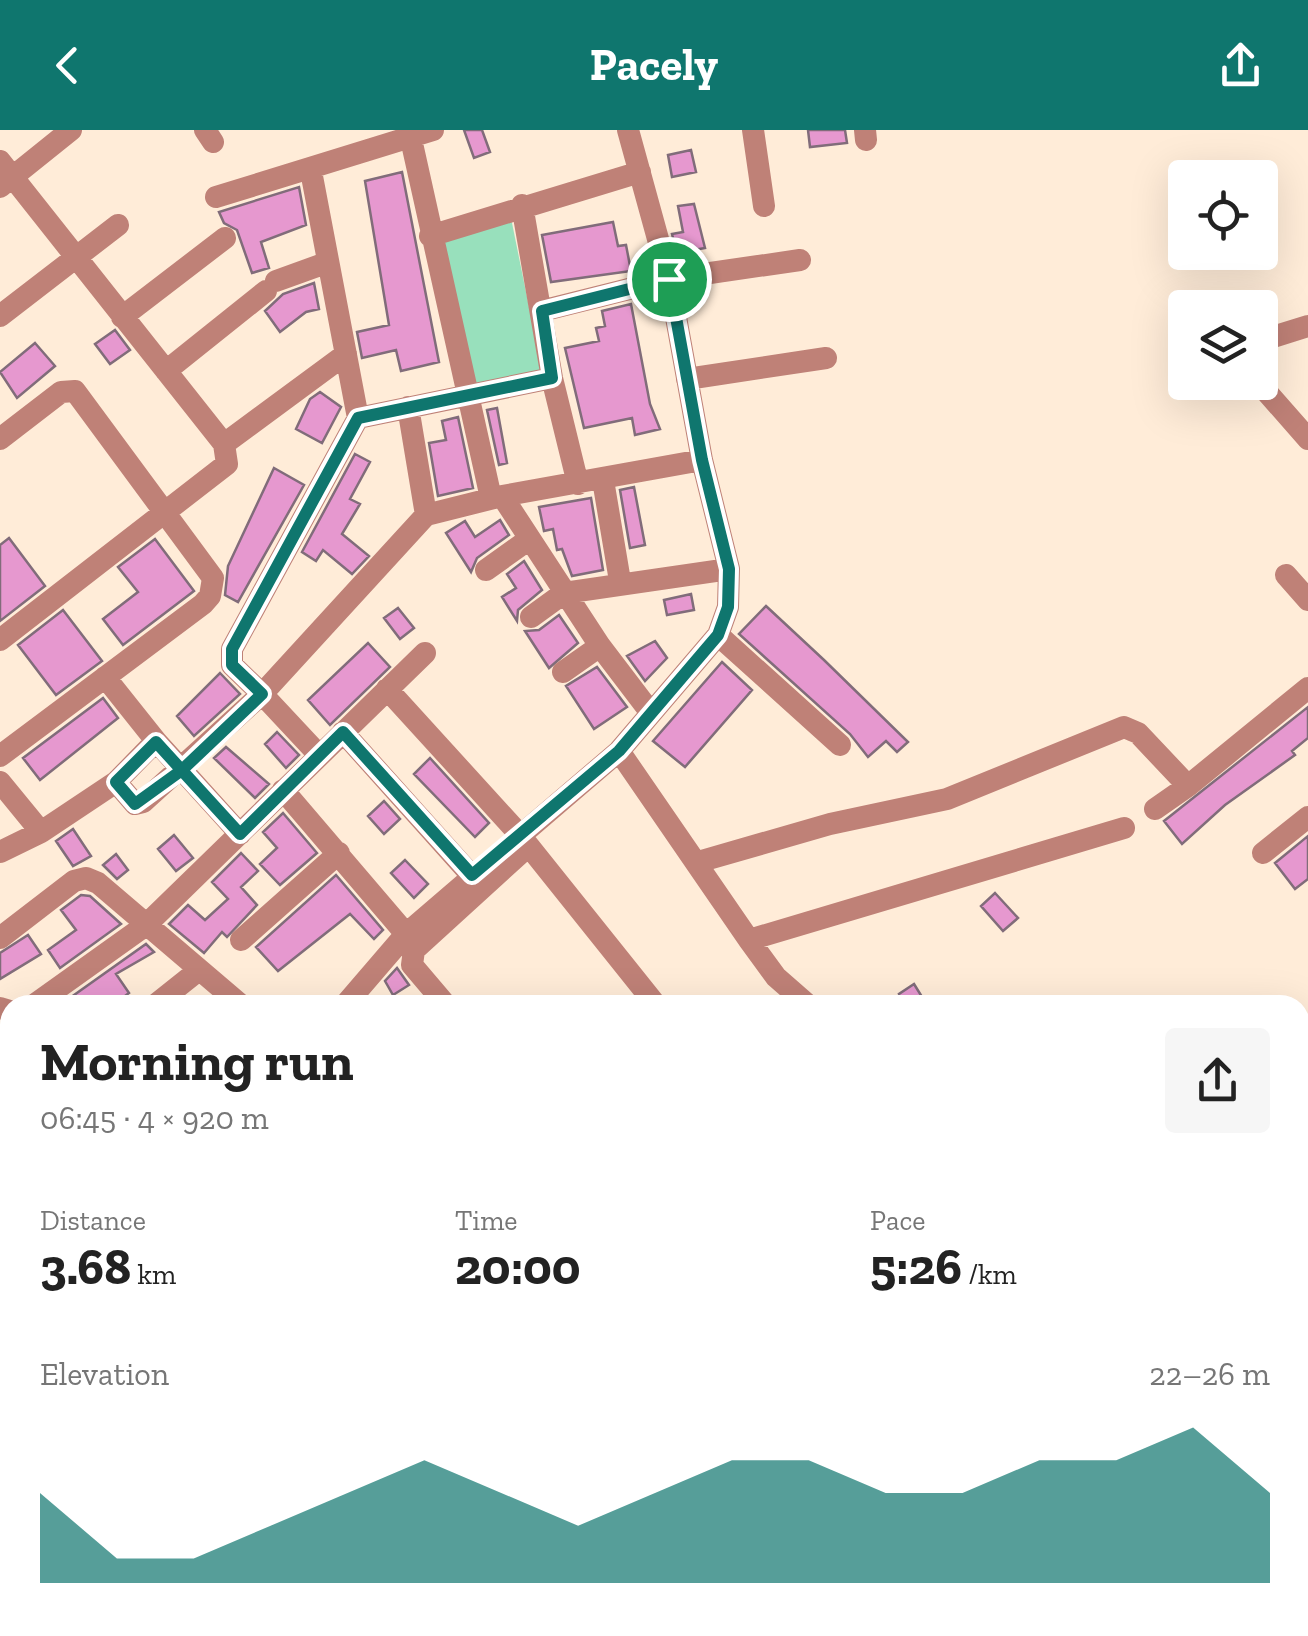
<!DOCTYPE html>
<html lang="en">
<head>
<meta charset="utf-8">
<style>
  :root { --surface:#fff; --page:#f6f6f6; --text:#222; --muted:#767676; --accent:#0f766e }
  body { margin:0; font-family:"Zilla Slab",serif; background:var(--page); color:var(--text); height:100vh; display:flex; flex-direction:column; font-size:38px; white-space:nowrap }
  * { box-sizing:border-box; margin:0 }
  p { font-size:32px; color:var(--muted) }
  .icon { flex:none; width:55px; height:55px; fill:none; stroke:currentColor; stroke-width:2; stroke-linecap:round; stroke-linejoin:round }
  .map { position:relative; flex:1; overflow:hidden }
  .details { position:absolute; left:0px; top:865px; width:1310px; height:642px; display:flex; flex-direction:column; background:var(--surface); border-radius:30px 30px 0 0; box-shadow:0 10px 40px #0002 }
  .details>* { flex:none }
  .buttons { position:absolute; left:1168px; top:30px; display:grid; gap:20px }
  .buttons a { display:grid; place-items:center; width:110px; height:110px; border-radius:10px; background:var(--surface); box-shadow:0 10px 40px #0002; font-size:50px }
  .pin { position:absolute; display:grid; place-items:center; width:85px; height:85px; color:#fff; margin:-42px; border:5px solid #fff; border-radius:50%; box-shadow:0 2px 10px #0007 }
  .round { display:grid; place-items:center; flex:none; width:105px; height:105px; border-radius:10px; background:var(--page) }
  .summary { display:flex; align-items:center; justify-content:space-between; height:170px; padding:0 40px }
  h1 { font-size:55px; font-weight:800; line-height:75px }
  .metrics { display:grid; grid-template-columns:repeat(3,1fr); gap:15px; height:170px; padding:10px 40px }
  .metrics div { display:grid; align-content:center }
  .metrics b { font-size:50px; font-weight:800 }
  .metrics small { font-size:28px; font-weight:400 }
  .metrics p { font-size:28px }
  .chart { height:280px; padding:20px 40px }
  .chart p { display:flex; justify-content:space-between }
  .chart svg { width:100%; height:180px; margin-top:10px; fill:var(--accent); opacity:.7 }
  header { display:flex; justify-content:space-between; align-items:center; height:130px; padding:0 40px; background:var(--accent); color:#fff; font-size:45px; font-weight:800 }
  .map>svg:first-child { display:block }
  .green { fill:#98e0bc }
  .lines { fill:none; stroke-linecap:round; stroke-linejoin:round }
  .canal { stroke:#72b1f4; stroke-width:18 }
  .building { fill:#e698cf; stroke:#816c7a; stroke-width:2.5 }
  .minor { stroke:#bf8177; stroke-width:22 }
  .route-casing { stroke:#fff; stroke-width:20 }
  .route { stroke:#0f766e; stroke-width:12 }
</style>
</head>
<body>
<header><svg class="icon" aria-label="back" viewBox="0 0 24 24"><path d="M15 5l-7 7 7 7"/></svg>Pacely<svg class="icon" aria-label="share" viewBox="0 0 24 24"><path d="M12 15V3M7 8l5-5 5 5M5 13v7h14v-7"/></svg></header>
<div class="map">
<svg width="1308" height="1506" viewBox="0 0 1308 1506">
  <rect width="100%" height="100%" fill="#ffecd8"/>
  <path class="green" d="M 511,88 L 542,241 L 475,255 L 444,110 Z"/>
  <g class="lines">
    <path class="canal" d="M 0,1491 L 10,1484
      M 829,1498 L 844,1506"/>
  </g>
  <path class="building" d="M 464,0 L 482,0 L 490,22 L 474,28 Z
    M 808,0 L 845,0 L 847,13 L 810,17 Z
    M 691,20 L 696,42 L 672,47 L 668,25 Z
    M 402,42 L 439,232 L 401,241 L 396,220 L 362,228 L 357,202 L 389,195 L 365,51 Z
    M 299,57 L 306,95 L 261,112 L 269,138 L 252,143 L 237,100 L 224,93 L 219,82 Z
    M 694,74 L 705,118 L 677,123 L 672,104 L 683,102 L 678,76 Z
    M 613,92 L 618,116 L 626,115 L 631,141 L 551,152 L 542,105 Z
    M 314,153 L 319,179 L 306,182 L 280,202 L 265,181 L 283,164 Z
    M 631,174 L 650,274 L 660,299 L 635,305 L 632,288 L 584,298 L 565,218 L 599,211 L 596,198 L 605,196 L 602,181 Z
    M 115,200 L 130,220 L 110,234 L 95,214 Z
    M 35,213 L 55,236 L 17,268 L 0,242 Z
    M 320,262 L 341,277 L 322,313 L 296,299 L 310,269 Z
    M 497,278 L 507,333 L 499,335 L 487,280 Z
    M 458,287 L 473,358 L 438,366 L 429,313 L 446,310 L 442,291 Z
    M 355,324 L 370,332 L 350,369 L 360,374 L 342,404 L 369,426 L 352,444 L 323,420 L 316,431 L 302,422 Z
    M 274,338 L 304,355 L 238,472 L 225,465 L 228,436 Z
    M 634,357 L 645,415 L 630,418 L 620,360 Z
    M 591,368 L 603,440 L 572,446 L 562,419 L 557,420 L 553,399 L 544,401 L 539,377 Z
    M 500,390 L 509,405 L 477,428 L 471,442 L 446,403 L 465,391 L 475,407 Z
    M 9,408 L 45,456 L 0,491 L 0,415 Z
    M 155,409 L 194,461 L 123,515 L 103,489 L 138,462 L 118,437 Z
    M 524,431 L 542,460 L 518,480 L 517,491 L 502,467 L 516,458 L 507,444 Z
    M 691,464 L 694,480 L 667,485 L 664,470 Z
    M 766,476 L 824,530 L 908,612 L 897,622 L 886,611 L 868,627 L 850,604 L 739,504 Z
    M 398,478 L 414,498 L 400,509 L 384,488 Z
    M 63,480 L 102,531 L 56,565 L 18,515 Z
    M 559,485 L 578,513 L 549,538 L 525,501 L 539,500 Z
    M 655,511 L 667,528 L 645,551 L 627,526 Z
    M 368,513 L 390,537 L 330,595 L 308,570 Z
    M 722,532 L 752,560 L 685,637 L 653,611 Z
    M 597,537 L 627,577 L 594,599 L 566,556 Z
    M 220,543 L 240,564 L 194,606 L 177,586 Z
    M 103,568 L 118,588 L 40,650 L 23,628 Z
    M 1308,577 L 1308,608 L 1292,621 L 1295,625 L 1225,675 L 1182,714 L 1164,691 Z
    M 277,602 L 299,625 L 286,638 L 265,614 Z
    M 226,617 L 269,654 L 255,668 L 214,628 Z
    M 430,628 L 489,693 L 475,707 L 414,644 Z
    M 384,671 L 400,689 L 384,704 L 368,686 Z
    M 283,683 L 317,723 L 280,755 L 260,734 L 277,718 L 263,702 Z
    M 73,699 L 91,726 L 73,736 L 56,711 Z
    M 174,705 L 193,728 L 176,741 L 158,719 Z
    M 1308,706 L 1308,749 L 1295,759 L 1275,733 Z
    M 241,723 L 258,741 L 241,757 L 257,775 L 227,807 L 222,802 L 204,823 L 169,794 L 188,775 L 205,790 L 228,769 L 212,752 Z
    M 116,724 L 128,740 L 117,749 L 103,735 Z
    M 405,730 L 428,754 L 414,768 L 391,743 Z
    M 336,745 L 383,800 L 374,809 L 350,784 L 278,841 L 256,817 Z
    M 995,763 L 1018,788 L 1003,801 L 981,776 Z
    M 81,765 L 90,766 L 121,794 L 60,838 L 48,820 L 76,800 L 61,780 Z
    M 28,805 L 41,824 L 0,849 L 0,823 Z
    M 146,814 L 154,822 L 116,844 L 129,863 L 113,875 L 60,875 Z
    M 397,838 L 409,855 L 393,865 L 385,851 Z
    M 914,854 L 927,875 L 905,875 L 899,864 Z"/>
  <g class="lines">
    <path class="minor" d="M 205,0 L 213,12
      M 409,0 L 491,368
      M 753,0 L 764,76
      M 865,0 L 866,10
      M 0,31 L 224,314 L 227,334 L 0,510
      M 311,41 L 358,288 L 232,519 L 232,535 L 262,564 L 426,385 L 502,366 L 702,330
      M 0,57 L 71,0
      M 216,67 L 433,0
      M 522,75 L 552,248 L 578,354
      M 430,106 L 640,42
      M 276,151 L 326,133
      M 541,181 L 669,149 L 800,130
      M 0,186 L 118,95
      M 122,187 L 225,108
      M 1260,211 L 1308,196
      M 166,241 L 266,161
      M 687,249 L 826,228
      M 1258,252 L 1308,309
      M 408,277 L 426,385
      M 358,288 L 552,248
      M 0,309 L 61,262 L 75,261 L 213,448 L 210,466 L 203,474 L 0,626
      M 224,314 L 346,224
      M 603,350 L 620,451
      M 502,366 L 600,516 L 651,583
      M 486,440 L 528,410
      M 1286,445 L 1308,470
      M 531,487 L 564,463 L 729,439
      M 718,505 L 840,615
      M 563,542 L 600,516
      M 387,559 L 520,705 L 656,875
      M 343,602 L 471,745
      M 156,611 L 240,704
      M 619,621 L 749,810 L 776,847 L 808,875
      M 0,652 L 41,702 L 116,652 L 156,611 L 105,547
      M 116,652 L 135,674 L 143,672 L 262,564 L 319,625
      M 283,660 L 406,804
      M 1155,679 L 1188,656
      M 0,722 L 41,702
      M 1263,723 L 1308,687
      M 698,732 L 830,694 L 947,669 L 1124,597 L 1138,603 L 1188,656 L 1308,558
      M 0,808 L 74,751 L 86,748 L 98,753 L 241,875
      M 241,810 L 339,723
      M 749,810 L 1124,698
      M 34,875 L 146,795 L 425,523
      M 155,875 L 199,840
      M 345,875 L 406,804 L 619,621 L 718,505 L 728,477 L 729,439 L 702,330 L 669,149 L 628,0
      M 446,875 L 412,835 L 414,820 L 526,718
      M 0,878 L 10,881
      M 1300,905 L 1308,902
      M 0,936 L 10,932
      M 1300,991 L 1308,989
      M 1300,1077 L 1308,1075
      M 0,1084 L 10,1080
      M 0,1164 L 10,1162
      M 6,1222 L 10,1221
      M 0,1374 L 10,1378
      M 1300,1412 L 1308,1417
      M 180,1498 L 196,1506
      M 873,1498 L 879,1506
      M 259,1506 L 272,1498
      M 438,1506 L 450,1498
      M 621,1506 L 633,1498"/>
  </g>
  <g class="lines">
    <g class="route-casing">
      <path id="route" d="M 669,149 L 542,181 L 552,248 L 358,288 L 232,519 L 232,535 L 262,564 L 182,640 L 135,674 L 116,652 L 156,612 L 240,704 L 343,602 L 472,745 L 619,621 L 718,505 L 728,477 L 729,439 L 702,330 L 669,149"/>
    </g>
    <use href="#route" class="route"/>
  </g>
</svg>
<div class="buttons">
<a><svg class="icon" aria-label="locate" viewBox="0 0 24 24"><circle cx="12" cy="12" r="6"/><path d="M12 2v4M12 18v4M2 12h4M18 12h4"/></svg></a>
<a><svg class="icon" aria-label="layers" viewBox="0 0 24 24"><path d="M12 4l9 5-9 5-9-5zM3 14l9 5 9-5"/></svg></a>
</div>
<div class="pin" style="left:669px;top:149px;background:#1e9e55"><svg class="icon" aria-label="arrive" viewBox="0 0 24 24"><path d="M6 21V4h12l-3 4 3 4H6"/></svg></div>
<section class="details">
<div class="summary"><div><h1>Morning run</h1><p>06:45 · 4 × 920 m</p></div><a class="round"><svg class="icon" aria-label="share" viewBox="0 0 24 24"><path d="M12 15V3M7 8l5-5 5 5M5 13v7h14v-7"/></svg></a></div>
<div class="metrics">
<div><p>Distance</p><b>3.68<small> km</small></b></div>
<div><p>Time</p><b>20:00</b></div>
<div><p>Pace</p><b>5:26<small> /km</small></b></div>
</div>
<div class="chart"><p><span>Elevation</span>22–26 m</p>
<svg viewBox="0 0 160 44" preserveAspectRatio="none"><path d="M0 44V22L10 38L20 38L30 30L40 22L50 14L60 22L70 30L80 22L90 14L100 14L110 22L120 22L130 14L140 14L150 6L160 22V44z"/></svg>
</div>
</section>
</div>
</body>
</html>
